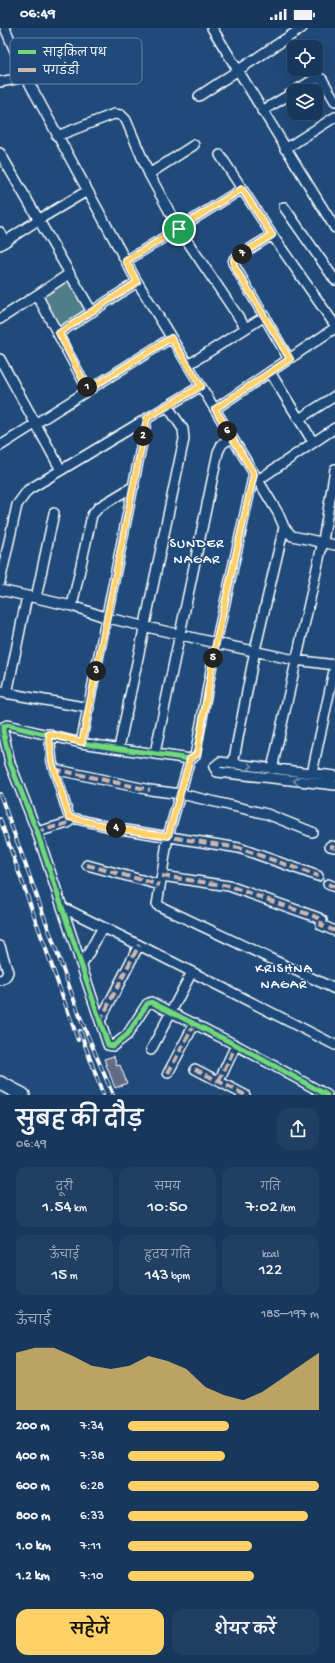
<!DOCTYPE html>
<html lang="hi">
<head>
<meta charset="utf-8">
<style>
  :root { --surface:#17385c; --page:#203f62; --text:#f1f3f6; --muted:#9eacbb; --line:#365272; --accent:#ffd166 }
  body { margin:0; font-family:"Gochi Hand","Playpen Sans Deva",sans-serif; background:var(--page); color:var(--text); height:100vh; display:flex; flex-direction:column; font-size:15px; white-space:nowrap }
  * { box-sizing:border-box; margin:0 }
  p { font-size:13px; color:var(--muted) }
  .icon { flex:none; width:22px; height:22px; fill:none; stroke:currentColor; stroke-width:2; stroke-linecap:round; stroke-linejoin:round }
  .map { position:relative; height:1067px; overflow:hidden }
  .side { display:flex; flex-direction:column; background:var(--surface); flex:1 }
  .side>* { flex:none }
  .tools { position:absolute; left:287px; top:12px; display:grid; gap:8px }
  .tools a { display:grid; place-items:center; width:36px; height:36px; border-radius:8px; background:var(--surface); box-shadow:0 4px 16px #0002,0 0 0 1px var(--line); font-size:20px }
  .pin { position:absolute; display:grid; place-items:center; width:34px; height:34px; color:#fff; margin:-17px; border:2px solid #fff; border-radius:50%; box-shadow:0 1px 4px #0007 }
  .km { position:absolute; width:20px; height:20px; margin:-10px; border-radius:50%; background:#222; color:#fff; font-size:11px; line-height:20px; text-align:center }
  .round { display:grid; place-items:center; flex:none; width:42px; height:42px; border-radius:12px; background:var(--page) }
  .summary { display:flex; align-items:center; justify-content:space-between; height:68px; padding:0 16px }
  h1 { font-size:22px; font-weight:600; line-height:30px }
  .metrics { display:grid; grid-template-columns:repeat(3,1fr); gap:6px; height:68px; padding:4px 16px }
  .metrics div { display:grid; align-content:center; border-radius:10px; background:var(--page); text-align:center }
  .metrics b { font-size:17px; font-weight:600 }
  .metrics small { font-size:11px; font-weight:400 }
  .metrics p { font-size:11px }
  .chart { height:112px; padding:8px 16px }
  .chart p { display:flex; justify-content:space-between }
  .chart svg { width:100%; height:72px; margin-top:4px; fill:var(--accent); opacity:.7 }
  .button { display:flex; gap:8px; margin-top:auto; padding:8px 16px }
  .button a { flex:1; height:46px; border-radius:12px; background:var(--accent); color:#111; font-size:16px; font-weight:600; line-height:46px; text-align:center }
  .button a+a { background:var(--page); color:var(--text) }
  ul { padding:0 16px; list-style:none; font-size:13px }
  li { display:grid; grid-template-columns:64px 48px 1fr; align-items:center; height:30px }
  li i { height:10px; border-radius:5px; background:var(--accent) }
  .status { display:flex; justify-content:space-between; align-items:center; height:28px; padding:0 20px; background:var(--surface); direction:ltr }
  .status svg { height:11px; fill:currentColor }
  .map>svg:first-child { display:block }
  .green { fill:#507e88; stroke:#a8bec4 }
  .building { fill:#646c86; stroke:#fff }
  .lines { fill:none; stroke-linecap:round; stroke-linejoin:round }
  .street-casing { stroke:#fff; stroke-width:12 }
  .secondary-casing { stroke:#fff; stroke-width:16 }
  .street { stroke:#1f4a7a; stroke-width:9 }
  .secondary { stroke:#1f4a7a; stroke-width:13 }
  .rail-casing { stroke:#fff; stroke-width:4 }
  .rail { stroke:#1f4a7a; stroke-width:2.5; stroke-dasharray:8; stroke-linecap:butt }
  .quiet { stroke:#d1b7ad; stroke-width:4; stroke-dasharray:8 4; stroke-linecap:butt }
  .cycleway-casing { stroke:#1f4a7a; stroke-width:8 }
  .cycleway { stroke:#71d979; stroke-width:5 }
  .oneway { stroke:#7992af }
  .route-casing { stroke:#fff; stroke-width:8 }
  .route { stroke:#ffd166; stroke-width:5 }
  .labels { text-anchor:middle; stroke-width:3; stroke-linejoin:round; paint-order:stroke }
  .neighbourhood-label { font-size:14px; letter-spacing:1px; fill:#fff; stroke:#1f4a7a }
  .key { fill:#1f4a7a; stroke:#6280a2; stroke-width:1 }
  .key-label { font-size:11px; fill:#fff }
</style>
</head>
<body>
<div class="status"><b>06:49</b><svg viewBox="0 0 49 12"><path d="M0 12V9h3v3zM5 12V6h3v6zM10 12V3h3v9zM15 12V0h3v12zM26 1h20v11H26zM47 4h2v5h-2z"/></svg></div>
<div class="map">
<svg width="335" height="1067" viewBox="0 0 335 1067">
  <rect width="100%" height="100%" fill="#1f4a7a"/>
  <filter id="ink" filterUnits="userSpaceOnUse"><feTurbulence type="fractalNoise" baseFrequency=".025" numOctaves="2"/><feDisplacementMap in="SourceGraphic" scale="8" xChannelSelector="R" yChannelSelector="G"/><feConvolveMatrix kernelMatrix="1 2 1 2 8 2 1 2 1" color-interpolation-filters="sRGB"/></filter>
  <g filter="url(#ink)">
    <path class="green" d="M 71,251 L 89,284 L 61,302 L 41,268 Z"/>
    <path class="building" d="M 114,1028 L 117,1038 L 120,1037 L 127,1055 L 115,1060 L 104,1031 Z"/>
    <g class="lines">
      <g class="street-casing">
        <path id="street" d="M 5,0 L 26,49 L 135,250 L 278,485 L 284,499 L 292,508 L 335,517
          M 212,0 L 335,200
          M 0,54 L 26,49
          M 295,63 L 318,49 L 322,51 L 335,73
          M 199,68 L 302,0
          M 262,83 L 294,64
          M 57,108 L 114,86 L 121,87 L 126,92 L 149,146 L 179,201 L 246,300
          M 285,121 L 335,89
          M 0,125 L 92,284
          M 220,127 L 272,207 L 335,297
          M 149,146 L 194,117
          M 284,179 L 335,252
          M 0,204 L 5,214
          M 272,207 L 234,231 L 233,235 L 289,331
          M 0,217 L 38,192 L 87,163
          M 126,233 L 242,161
          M 37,267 L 88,362
          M 0,291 L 69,246
          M 59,305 L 137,254
          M 0,331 L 61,442
          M 188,337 L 265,288
          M 270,344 L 313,414
          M 215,381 L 335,300
          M 299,391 L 335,368
          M 0,418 L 171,310
          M 254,445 L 216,615 L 195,728 L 190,731 L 81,715 L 7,697 L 3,699 L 3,703 L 10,735 L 37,804 L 108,1017 L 113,1018 L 127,1007 L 147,976 L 151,974 L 236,1017 L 327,1067
          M 258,452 L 335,400
          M 0,554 L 17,477 L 28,462 L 201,358
          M 0,562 L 72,578 L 108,590 L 216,615 L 295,632 L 335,637
          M 36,570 L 54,485
          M 72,578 L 92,487 L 99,479 L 134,458
          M 0,664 L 89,680
          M 7,666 L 27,568
          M 81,715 L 147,390
          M 119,720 L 184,411 L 183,401 L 168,379
          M 155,725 L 218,424 L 222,416 L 231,410
          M 190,731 L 168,808 L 157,877 L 335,961
          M 233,736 L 255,622 L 284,499
          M 54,741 L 150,762 L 181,766 L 267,786 L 312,804
          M 272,741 L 323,513 L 335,441
          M 312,745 L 335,638
          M 335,748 L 220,734 L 214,739 L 217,744 L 335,757
          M 69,789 L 114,800 L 239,820 L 318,848
          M 37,804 L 68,795 L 70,792 L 52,734 L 49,706
          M 330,818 L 335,819
          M 87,837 L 160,857
          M 162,848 L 229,858 L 319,890 L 322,892 L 321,897 L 335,903
          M 328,856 L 335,859
          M 64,880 L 139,917 L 335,1017
          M 0,918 L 8,944 L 5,950 L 0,952
          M 82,937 L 103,899
          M 100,993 L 139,917
          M 151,1022 L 192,944
          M 195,1041 L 245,1067
          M 168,1045 L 195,995
          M 219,1053 L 236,1017"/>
      </g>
      <g class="secondary-casing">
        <path id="secondary" d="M 0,1055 L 23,1067"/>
      </g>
      <use href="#street" class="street"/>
      <use href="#secondary" class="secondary"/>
      <g class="rail-casing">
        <path id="rail" d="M 0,766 L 82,994 L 113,1067
          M 0,791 L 78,1012
          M 80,1003 L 103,1067"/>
      </g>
      <use href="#rail" class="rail"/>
      <path class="quiet" d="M 54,741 L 150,762
        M 69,789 L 114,800 L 239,820 L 318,848
        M 37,804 L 68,795 L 70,792 L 52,734 L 49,706
        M 330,818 L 335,819
        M 87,837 L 160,857
        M 162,848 L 229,858 L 319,890 L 322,892 L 321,897 L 335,903
        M 328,856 L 335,859
        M 100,993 L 139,917
        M 195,1041 L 245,1067
        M 168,1045 L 195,995
        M 219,1053 L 236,1017"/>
      <g class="cycleway-casing">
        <path id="cycleway" d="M 254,445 L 216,615 L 195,728 L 190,731 L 81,715 L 7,697 L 3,699 L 3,703 L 10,735 L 37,804 L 108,1017 L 113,1018 L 127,1007 L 147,976 L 151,974 L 236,1017 L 327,1067"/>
      </g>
      <use href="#cycleway" class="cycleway"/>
    </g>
    <defs><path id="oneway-chevron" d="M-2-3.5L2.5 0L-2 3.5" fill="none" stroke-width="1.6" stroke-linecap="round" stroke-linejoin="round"/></defs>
    <g class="oneway">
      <use href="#oneway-chevron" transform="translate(250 738) rotate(7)"/>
      <use href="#oneway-chevron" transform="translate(296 753) rotate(-173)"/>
    </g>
  </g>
  <g class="lines" filter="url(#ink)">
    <g class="route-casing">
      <path id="route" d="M 242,161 L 272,207 L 234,231 L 234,238 L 290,331 L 215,381 L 254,446 L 216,615 L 197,726 L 190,731 L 168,808 L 114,800 L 69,789 L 52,734 L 49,706 L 82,714 L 147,390 L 201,358 L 171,310 L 88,362 L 59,305 L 137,254 L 126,233 Z"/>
    </g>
    <use href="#route" class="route"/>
  </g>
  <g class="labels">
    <g class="neighbourhood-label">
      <text x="197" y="519">SUNDER<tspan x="197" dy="16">NAGAR</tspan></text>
      <text x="284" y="944">KRISHNA<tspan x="284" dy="16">NAGAR</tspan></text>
    </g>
  </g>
  <rect x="10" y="10" width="132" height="46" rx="6" class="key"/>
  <rect x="18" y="22" width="18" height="4" fill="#71d979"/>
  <rect x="18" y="40" width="18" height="4" fill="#d1b7ad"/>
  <g class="key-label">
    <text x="43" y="28">साइकिल पथ</text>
    <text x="43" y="46">पगडंडी</text>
  </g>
</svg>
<div class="tools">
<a><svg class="icon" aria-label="locate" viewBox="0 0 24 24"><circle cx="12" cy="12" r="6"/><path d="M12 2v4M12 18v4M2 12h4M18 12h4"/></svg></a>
<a><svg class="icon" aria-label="layers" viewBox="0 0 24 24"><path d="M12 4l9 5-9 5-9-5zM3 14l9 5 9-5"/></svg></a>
</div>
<div class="pin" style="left:179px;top:201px;background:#1e9e55"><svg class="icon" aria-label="arrive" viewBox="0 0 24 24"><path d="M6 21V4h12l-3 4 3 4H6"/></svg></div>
<b class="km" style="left:87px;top:359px">1</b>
<b class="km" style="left:143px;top:408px">2</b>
<b class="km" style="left:96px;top:643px">3</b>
<b class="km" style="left:116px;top:800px">4</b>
<b class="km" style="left:213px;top:630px">5</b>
<b class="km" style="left:227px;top:403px">6</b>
<b class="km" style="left:242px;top:226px">7</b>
</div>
<section class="side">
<div class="summary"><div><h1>सुबह की दौड़</h1><p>06:49</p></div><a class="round"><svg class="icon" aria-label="share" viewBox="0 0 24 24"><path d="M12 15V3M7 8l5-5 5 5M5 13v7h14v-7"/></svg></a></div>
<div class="metrics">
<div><p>दूरी</p><b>1.54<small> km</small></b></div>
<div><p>समय</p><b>10:50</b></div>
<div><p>गति</p><b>7:02<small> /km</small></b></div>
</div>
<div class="metrics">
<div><p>ऊँचाई</p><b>15<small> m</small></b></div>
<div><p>हृदय गति</p><b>143<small> bpm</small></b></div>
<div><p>kcal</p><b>122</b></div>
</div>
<div class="chart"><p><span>ऊँचाई</span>185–197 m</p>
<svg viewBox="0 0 160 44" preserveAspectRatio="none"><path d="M0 44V9L10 6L20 6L30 11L40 17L50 19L60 17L70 11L80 14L90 19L100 30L110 35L120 38L130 33L140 25L150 17L160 9V44z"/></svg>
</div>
<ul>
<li><b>200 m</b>7:34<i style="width:53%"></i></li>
<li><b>400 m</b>7:38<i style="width:51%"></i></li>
<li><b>600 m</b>6:28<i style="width:100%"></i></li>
<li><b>800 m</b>6:33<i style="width:94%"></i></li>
<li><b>1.0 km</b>7:11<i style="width:65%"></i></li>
<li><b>1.2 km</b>7:10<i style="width:66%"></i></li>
</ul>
<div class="button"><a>सहेजें</a><a>शेयर करें</a></div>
</section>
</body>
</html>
